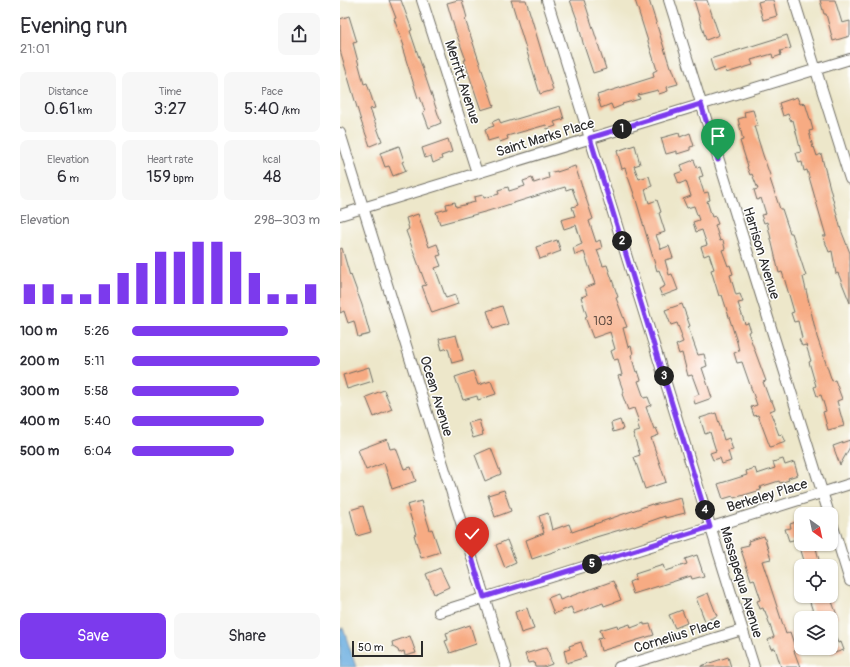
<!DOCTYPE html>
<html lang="en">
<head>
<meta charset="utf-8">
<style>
  :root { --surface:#fff; --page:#f7f7f7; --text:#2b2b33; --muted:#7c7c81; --accent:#7c3aed }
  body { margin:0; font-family:Pangolin,sans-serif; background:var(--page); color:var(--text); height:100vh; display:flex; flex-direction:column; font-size:15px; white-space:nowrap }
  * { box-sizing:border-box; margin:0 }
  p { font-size:13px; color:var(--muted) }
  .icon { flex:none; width:22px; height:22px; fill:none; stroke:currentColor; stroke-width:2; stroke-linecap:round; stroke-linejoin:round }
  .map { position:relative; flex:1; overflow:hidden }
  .details { display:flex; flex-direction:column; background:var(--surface); width:340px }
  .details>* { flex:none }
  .needle { width:26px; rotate:147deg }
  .buttons { position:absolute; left:454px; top:507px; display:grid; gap:8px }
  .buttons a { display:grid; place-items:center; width:44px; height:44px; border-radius:8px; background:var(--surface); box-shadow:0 1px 3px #0004; font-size:20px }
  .scale { position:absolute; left:12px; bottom:10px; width:71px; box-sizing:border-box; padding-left:4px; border:2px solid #2b2b2b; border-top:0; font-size:11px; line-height:14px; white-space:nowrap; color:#2b2b2b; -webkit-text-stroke:3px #fff; paint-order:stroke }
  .pin { position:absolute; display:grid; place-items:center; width:34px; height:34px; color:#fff; margin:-41px -17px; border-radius:50% 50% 50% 0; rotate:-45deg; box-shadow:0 0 4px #0007 }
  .pin .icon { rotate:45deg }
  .km { position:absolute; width:20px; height:20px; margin:-10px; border-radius:50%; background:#222; color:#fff; font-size:11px; line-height:20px; text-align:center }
  .round { display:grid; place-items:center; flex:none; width:42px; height:42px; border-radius:8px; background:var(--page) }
  .overview { display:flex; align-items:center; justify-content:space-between; height:68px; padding:0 20px }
  h1 { font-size:22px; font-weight:600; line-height:30px }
  .metrics { display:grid; grid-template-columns:repeat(3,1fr); gap:6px; height:68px; padding:4px 20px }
  .metrics div { display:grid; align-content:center; border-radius:8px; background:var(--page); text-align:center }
  .metrics b { font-size:17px; font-weight:600 }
  .metrics small { font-size:11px; font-weight:400 }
  .metrics p { font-size:11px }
  .chart { height:112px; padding:8px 20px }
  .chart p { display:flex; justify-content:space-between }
  .chart svg { width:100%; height:72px; margin-top:4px; stroke:var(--accent); stroke-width:6 }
  .button { display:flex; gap:8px; margin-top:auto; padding:8px 20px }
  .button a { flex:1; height:46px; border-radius:8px; background:var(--accent); color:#fff; font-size:16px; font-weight:600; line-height:46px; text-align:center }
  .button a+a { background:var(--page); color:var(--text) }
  ul { padding:0 20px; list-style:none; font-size:13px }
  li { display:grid; grid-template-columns:64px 48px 1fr; align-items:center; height:30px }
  li i { height:10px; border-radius:5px; background:var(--accent) }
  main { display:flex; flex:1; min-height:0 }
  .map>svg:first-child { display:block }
  .water { fill:#6baddf; stroke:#4b6c85 }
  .building { fill:#f7ab83 }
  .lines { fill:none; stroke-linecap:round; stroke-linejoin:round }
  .minor-casing { stroke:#6f6d63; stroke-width:12 }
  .minor { stroke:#fff; stroke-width:10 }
  .route-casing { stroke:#fff; stroke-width:8 }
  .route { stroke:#7c3aed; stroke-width:5 }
  .labels { text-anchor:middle; stroke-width:3; stroke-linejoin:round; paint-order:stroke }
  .number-label { font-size:12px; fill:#5e4b41 }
  .street-label { font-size:14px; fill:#2b2b2b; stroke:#fff }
</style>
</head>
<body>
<main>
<section class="details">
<div class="overview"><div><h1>Evening run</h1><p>21:01</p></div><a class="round"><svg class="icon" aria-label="share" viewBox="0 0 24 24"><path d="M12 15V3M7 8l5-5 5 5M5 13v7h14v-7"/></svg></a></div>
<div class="metrics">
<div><p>Distance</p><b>0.61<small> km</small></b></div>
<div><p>Time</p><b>3:27</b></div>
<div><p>Pace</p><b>5:40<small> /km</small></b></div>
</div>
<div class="metrics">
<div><p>Elevation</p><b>6<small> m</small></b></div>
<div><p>Heart rate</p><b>159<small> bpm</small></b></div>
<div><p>kcal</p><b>48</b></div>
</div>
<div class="chart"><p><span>Elevation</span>298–303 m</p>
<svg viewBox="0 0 160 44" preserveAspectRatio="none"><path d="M5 44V32M15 44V32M25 44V38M35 44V38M45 44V32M55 44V25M65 44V19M75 44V12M85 44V12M95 44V6M105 44V6M115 44V12M125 44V25M135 44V38M145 44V38M155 44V32"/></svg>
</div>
<ul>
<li><b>100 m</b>5:26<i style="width:83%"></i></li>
<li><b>200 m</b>5:11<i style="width:100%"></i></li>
<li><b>300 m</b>5:58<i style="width:57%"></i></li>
<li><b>400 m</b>5:40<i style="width:70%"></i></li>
<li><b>500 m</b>6:04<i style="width:54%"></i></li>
</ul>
<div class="button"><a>Save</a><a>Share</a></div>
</section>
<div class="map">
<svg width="510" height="667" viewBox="0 0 510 667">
  <rect width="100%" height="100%" fill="#fff"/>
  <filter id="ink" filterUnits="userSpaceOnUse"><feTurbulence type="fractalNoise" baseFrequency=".025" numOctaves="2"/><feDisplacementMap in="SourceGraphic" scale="8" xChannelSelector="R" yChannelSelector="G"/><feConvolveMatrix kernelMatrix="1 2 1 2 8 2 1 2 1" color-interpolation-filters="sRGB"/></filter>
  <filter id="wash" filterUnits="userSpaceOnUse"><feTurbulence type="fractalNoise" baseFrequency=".012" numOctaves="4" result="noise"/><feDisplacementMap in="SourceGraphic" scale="16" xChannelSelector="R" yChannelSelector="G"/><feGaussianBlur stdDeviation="0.9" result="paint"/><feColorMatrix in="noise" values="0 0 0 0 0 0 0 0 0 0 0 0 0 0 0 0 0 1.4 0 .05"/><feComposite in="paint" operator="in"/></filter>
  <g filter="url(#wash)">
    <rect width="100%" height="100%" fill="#ede7ca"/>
    <path class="water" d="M 3,628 L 16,667 L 0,667 L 0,629 Z"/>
    <g id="blocks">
      <path class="building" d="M 49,0 L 61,0 L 72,30 L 70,31 L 101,123 L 89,128 L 83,112 L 85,111 L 80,97 L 78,98 L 62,47 L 64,46 L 54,19 L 56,18 Z
        M 118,0 L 122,0 L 127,18 L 125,19 L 154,106 L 141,110 L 124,60 L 126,60 L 115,30 L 107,3 Z
        M 171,0 L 186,0 L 213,90 L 200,94 Z
        M 230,0 L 244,0 L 266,69 L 253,73 L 243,43 L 238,22 Z
        M 295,0 L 309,0 L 330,67 L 332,67 L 338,84 L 327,87 L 328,91 L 319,94 L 318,90 L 298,95 L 300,99 L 282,104 L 283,105 L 273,109 L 271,104 L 261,108 L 257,95 L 314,77 L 313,72 L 317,70 Z
        M 354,0 L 367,0 L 379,35 L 366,40 Z
        M 425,0 L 433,0 L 437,16 L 423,20 L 418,2 Z
        M 480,0 L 495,0 L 502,23 L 510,21 L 510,36 L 493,41 L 486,14 L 484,14 Z
        M 9,16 L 17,42 L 13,43 L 24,84 L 27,83 L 35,108 L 30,109 L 42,141 L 30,146 L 21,121 L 0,50 L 0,19 Z
        M 447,35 L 451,48 L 440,51 L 441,55 L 433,58 L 432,54 L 411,60 L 413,65 L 386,73 L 385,68 L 374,72 L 370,59 Z
        M 457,97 L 460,104 L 465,103 L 470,119 L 473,130 L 469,131 L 473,148 L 474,147 L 477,156 L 481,154 L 501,230 L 510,253 L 510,303 L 498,273 L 496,274 L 492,251 L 489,252 L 483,236 L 486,236 L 467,170 L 464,171 L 462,162 L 459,163 L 456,153 L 461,152 L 453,120 L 451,121 L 448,114 L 443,116 L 439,103 Z
        M 220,106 L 224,119 L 214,122 L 216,126 L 207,129 L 206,125 L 167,136 L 168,139 L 160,142 L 158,138 L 148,141 L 145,129 L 154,126 L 152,122 L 159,119 L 161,124 L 163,123 Z
        M 413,110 L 418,126 L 414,126 L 423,155 L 431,178 L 430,179 L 440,209 L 442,209 L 450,233 L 452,233 L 466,276 L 463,277 L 477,337 L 492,381 L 495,380 L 502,399 L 497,401 L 504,426 L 488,430 L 483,412 L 486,411 L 481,395 L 477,396 L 474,387 L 476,386 L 469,362 L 471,361 L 466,345 L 462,346 L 459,339 L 462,338 L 458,321 L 454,322 L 451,313 L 454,312 L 445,281 L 442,272 L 439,273 L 427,222 L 424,223 L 421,215 L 426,214 L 421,198 L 417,200 L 414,190 L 418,189 L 412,174 L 410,175 L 407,167 L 408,166 L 400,141 L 403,140 L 398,119 L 405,117 L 404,112 Z
        M 339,133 L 340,137 L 350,133 L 354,146 L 350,147 L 350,150 L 337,154 L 337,151 L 326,154 L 321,138 Z
        M 108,139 L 112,152 L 101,156 L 102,159 L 93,163 L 91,156 L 85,158 L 82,148 Z
        M 295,145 L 300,164 L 294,166 L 299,179 L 309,176 L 312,186 L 305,189 L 309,203 L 317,200 L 321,212 L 319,213 L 325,232 L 316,235 L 321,249 L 329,246 L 333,258 L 325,260 L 329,275 L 332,274 L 338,290 L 322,296 L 319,289 L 325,286 L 319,270 L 317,271 L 296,200 L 285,168 L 282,169 L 277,151 Z
        M 59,146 L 64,161 L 62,162 L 66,171 L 53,176 L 49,166 L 45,167 L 40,153 Z
        M 354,160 L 357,168 L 360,167 L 363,176 L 359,177 L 364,193 L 368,192 L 370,200 L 367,201 L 372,217 L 375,216 L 378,224 L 375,225 L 380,241 L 383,240 L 385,249 L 382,250 L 388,266 L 390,265 L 393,274 L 390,275 L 396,295 L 400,294 L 403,302 L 398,303 L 405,324 L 408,323 L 411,331 L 408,332 L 426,381 L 423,382 L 430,401 L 432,401 L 435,409 L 430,411 L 439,435 L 442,434 L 446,442 L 430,447 L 418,415 L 414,416 L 411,407 L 417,405 L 402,362 L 397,363 L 394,353 L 399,351 L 397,342 L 382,295 L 379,296 L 371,270 L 374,269 L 369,254 L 364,256 L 361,247 L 367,245 L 362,230 L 356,232 L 353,222 L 359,220 L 354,206 L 347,208 L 343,199 L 351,196 L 346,181 L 339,184 L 335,174 L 343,171 L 341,165 Z
        M 235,166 L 253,219 L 249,221 L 256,242 L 260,240 L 262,248 L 257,250 L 263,266 L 267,265 L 278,297 L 276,298 L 287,327 L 283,328 L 288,347 L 291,346 L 293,354 L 291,355 L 296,372 L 298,371 L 301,380 L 298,381 L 304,398 L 308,397 L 311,405 L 306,407 L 314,429 L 316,428 L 319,435 L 311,438 L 326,482 L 305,489 L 294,457 L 300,455 L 293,433 L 300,431 L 297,423 L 299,422 L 294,408 L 288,410 L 282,394 L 284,393 L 278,376 L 282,375 L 278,359 L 274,360 L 271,351 L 275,349 L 270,332 L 253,338 L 245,317 L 247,316 L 241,297 L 247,295 L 245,288 L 255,284 L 244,252 L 235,255 L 233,248 L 242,244 L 236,225 L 224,229 L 221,220 L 235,216 L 232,207 L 238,205 L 232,188 L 226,190 L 225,187 L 148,211 L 100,224 L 96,212 L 107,209 L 106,204 L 115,202 L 116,207 L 135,202 L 134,197 L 143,195 L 144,198 L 159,194 L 158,190 L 168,187 L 169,191 L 185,186 L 183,181 L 192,178 L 194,183 L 209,178 L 208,173 L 217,171 L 217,172 Z
        M 78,214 L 89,247 L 97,244 L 101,255 L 97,256 L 101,266 L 95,268 L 106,298 L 115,295 L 118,304 L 92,313 L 82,286 L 86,285 L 66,231 L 69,229 L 66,218 Z
        M 217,240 L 221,251 L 200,259 L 196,247 Z
        M 2,248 L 10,276 L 11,275 L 22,305 L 30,334 L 18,337 L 14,321 L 8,323 L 4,311 L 0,313 L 0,249 Z
        M 342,304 L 350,326 L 348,327 L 358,355 L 364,354 L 367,366 L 362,368 L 372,398 L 355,404 L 353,397 L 359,394 L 352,375 L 348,376 L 342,353 L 339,354 L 336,345 L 343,342 L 341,337 L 342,336 L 337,323 L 331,325 L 325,310 Z
        M 162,306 L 168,324 L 153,329 L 147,311 Z
        M 116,335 L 123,360 L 112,363 L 108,348 L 102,350 L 99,339 Z
        M 29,367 L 33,381 L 7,389 L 3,375 Z
        M 133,371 L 138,385 L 151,381 L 156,394 L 138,400 L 137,396 L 123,400 L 115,377 Z
        M 44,390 L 52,409 L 34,417 L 26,397 Z
        M 376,413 L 384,440 L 389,438 L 393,450 L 388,451 L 391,461 L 382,464 L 380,458 L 373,460 L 370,453 L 376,451 L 370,432 L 365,434 L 360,418 Z
        M 139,420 L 143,435 L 133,438 L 128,423 Z
        M 280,420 L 283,429 L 273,432 L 271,423 Z
        M 47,439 L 50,449 L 56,448 L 64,469 L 71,467 L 76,481 L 52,489 L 44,463 L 26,470 L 18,450 Z
        M 510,440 L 510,447 L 500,465 L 493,446 Z
        M 151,448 L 161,474 L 145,481 L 135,455 Z
        M 443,459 L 445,465 L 454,462 L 458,475 L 448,478 L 449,480 L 440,483 L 439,481 L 420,487 L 421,490 L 394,498 L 393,496 L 383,499 L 378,484 L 407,475 L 406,471 L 415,468 L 417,474 L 435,468 L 433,462 Z
        M 164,490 L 171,511 L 155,517 L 148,495 Z
        M 341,498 L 345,513 L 325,518 L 325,516 L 294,527 L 293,526 L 256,537 L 225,548 L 192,559 L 186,540 L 204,533 L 199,516 L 208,513 L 212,530 L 229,524 L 232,532 L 312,504 L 313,505 Z
        M 81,501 L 90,530 L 92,529 L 100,552 L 81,558 L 74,535 L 76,534 L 67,505 Z
        M 23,506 L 31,532 L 17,536 L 10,510 Z
        M 459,521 L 460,525 L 461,524 L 461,538 L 449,541 L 445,529 L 451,528 L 450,524 Z
        M 424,536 L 431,559 L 422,561 L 446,634 L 450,632 L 456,650 L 454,651 L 460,667 L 441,667 L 435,648 L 431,649 L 428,640 L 434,637 L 425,611 L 424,611 L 423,608 L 420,609 L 417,601 L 420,600 L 419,597 L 420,597 L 414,579 L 411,580 L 400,547 L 409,545 L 408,541 Z
        M 167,540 L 176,563 L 165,568 L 156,545 Z
        M 459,544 L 475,544 L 479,560 L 465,564 Z
        M 357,555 L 364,576 L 352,579 L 351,576 L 293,594 L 289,582 L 296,579 L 295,574 L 323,565 L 325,571 L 347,564 L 345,559 Z
        M 100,568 L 109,587 L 94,594 L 86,574 Z
        M 273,581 L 281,600 L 264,606 L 263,603 L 234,614 L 231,607 L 214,614 L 208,598 L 218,594 L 220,600 Z
        M 368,593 L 377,616 L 365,621 L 356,598 Z
        M 468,596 L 490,596 L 498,618 L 475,618 Z
        M 187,608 L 194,629 L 181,633 L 175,612 Z
        M 342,610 L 347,623 L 335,628 L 329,615 Z
        M 304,623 L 304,625 L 310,624 L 314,635 L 261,651 L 258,639 L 263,638 L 260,630 L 277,625 L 278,628 L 290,624 L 291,628 Z
        M 130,625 L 136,644 L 110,653 L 105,641 L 108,640 L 106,633 Z
        M 491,628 L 492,628 L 498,643 L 501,642 L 504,650 L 491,654 Z
        M 70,636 L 76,653 L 65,656 L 64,651 L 59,653 L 58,650 L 53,647 L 52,642 Z
        M 241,642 L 246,657 L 227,663 L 224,651 L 230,649 L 229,646 Z
        M 207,647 L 212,664 L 204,667 L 195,667 L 194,662 L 188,663 L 185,654 Z
        M 388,657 L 391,667 L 361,667 L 361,666 Z"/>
    </g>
  </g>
  <g filter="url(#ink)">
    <use href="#blocks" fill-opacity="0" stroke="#6f6d63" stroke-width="1"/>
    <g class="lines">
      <g class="minor-casing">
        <path id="minor" d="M 82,0 L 137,173
          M 207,0 L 414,667
          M 329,0 L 489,514
          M 454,0 L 510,179
          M 0,133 L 166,667
          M 0,215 L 510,59
          M 491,520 L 510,581
          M 99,612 L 510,484
          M 279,667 L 402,630"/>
      </g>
      <use href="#minor" class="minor"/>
    </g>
  </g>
  <g class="lines" filter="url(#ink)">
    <g class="route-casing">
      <path id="route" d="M 132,558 L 144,597 L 370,527 L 250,138 L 361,104 L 378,160"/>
    </g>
    <use href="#route" class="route"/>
  </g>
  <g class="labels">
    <g class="number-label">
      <text x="263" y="325">103</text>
    </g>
    <g class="street-label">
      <text transform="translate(123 82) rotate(72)" y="5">Merritt Avenue</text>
      <text transform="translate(205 137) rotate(-17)" y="5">Saint Marks Place</text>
      <text transform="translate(422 253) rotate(73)" y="5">Harrison Avenue</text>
      <text transform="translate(97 396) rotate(73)" y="5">Ocean Avenue</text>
      <text transform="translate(427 495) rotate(-17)" y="5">Berkeley Place</text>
      <text transform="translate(402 582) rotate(73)" y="5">Massapequa Avenue</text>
      <text transform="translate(337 635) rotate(-17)" y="5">Cornelius Place</text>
    </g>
  </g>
</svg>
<div class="buttons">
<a><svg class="needle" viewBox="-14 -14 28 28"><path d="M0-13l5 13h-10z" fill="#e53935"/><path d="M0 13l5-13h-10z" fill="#7c7c81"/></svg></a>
<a><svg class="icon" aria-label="locate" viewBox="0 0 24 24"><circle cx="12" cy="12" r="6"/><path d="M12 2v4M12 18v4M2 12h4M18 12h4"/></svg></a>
<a><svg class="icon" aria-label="layers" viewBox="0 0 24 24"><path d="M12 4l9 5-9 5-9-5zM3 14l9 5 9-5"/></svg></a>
</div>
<div class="scale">50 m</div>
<div class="pin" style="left:378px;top:160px;background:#1e9e55"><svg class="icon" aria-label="arrive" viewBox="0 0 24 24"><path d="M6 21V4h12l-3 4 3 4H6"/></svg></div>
<div class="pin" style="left:132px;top:558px;background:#d93025"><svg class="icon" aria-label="check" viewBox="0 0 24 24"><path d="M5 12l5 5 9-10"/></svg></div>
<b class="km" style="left:282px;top:129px">1</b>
<b class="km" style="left:282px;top:241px">2</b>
<b class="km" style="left:324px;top:376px">3</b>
<b class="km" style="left:365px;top:510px">4</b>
<b class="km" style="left:252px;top:564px">5</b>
</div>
</main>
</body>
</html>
